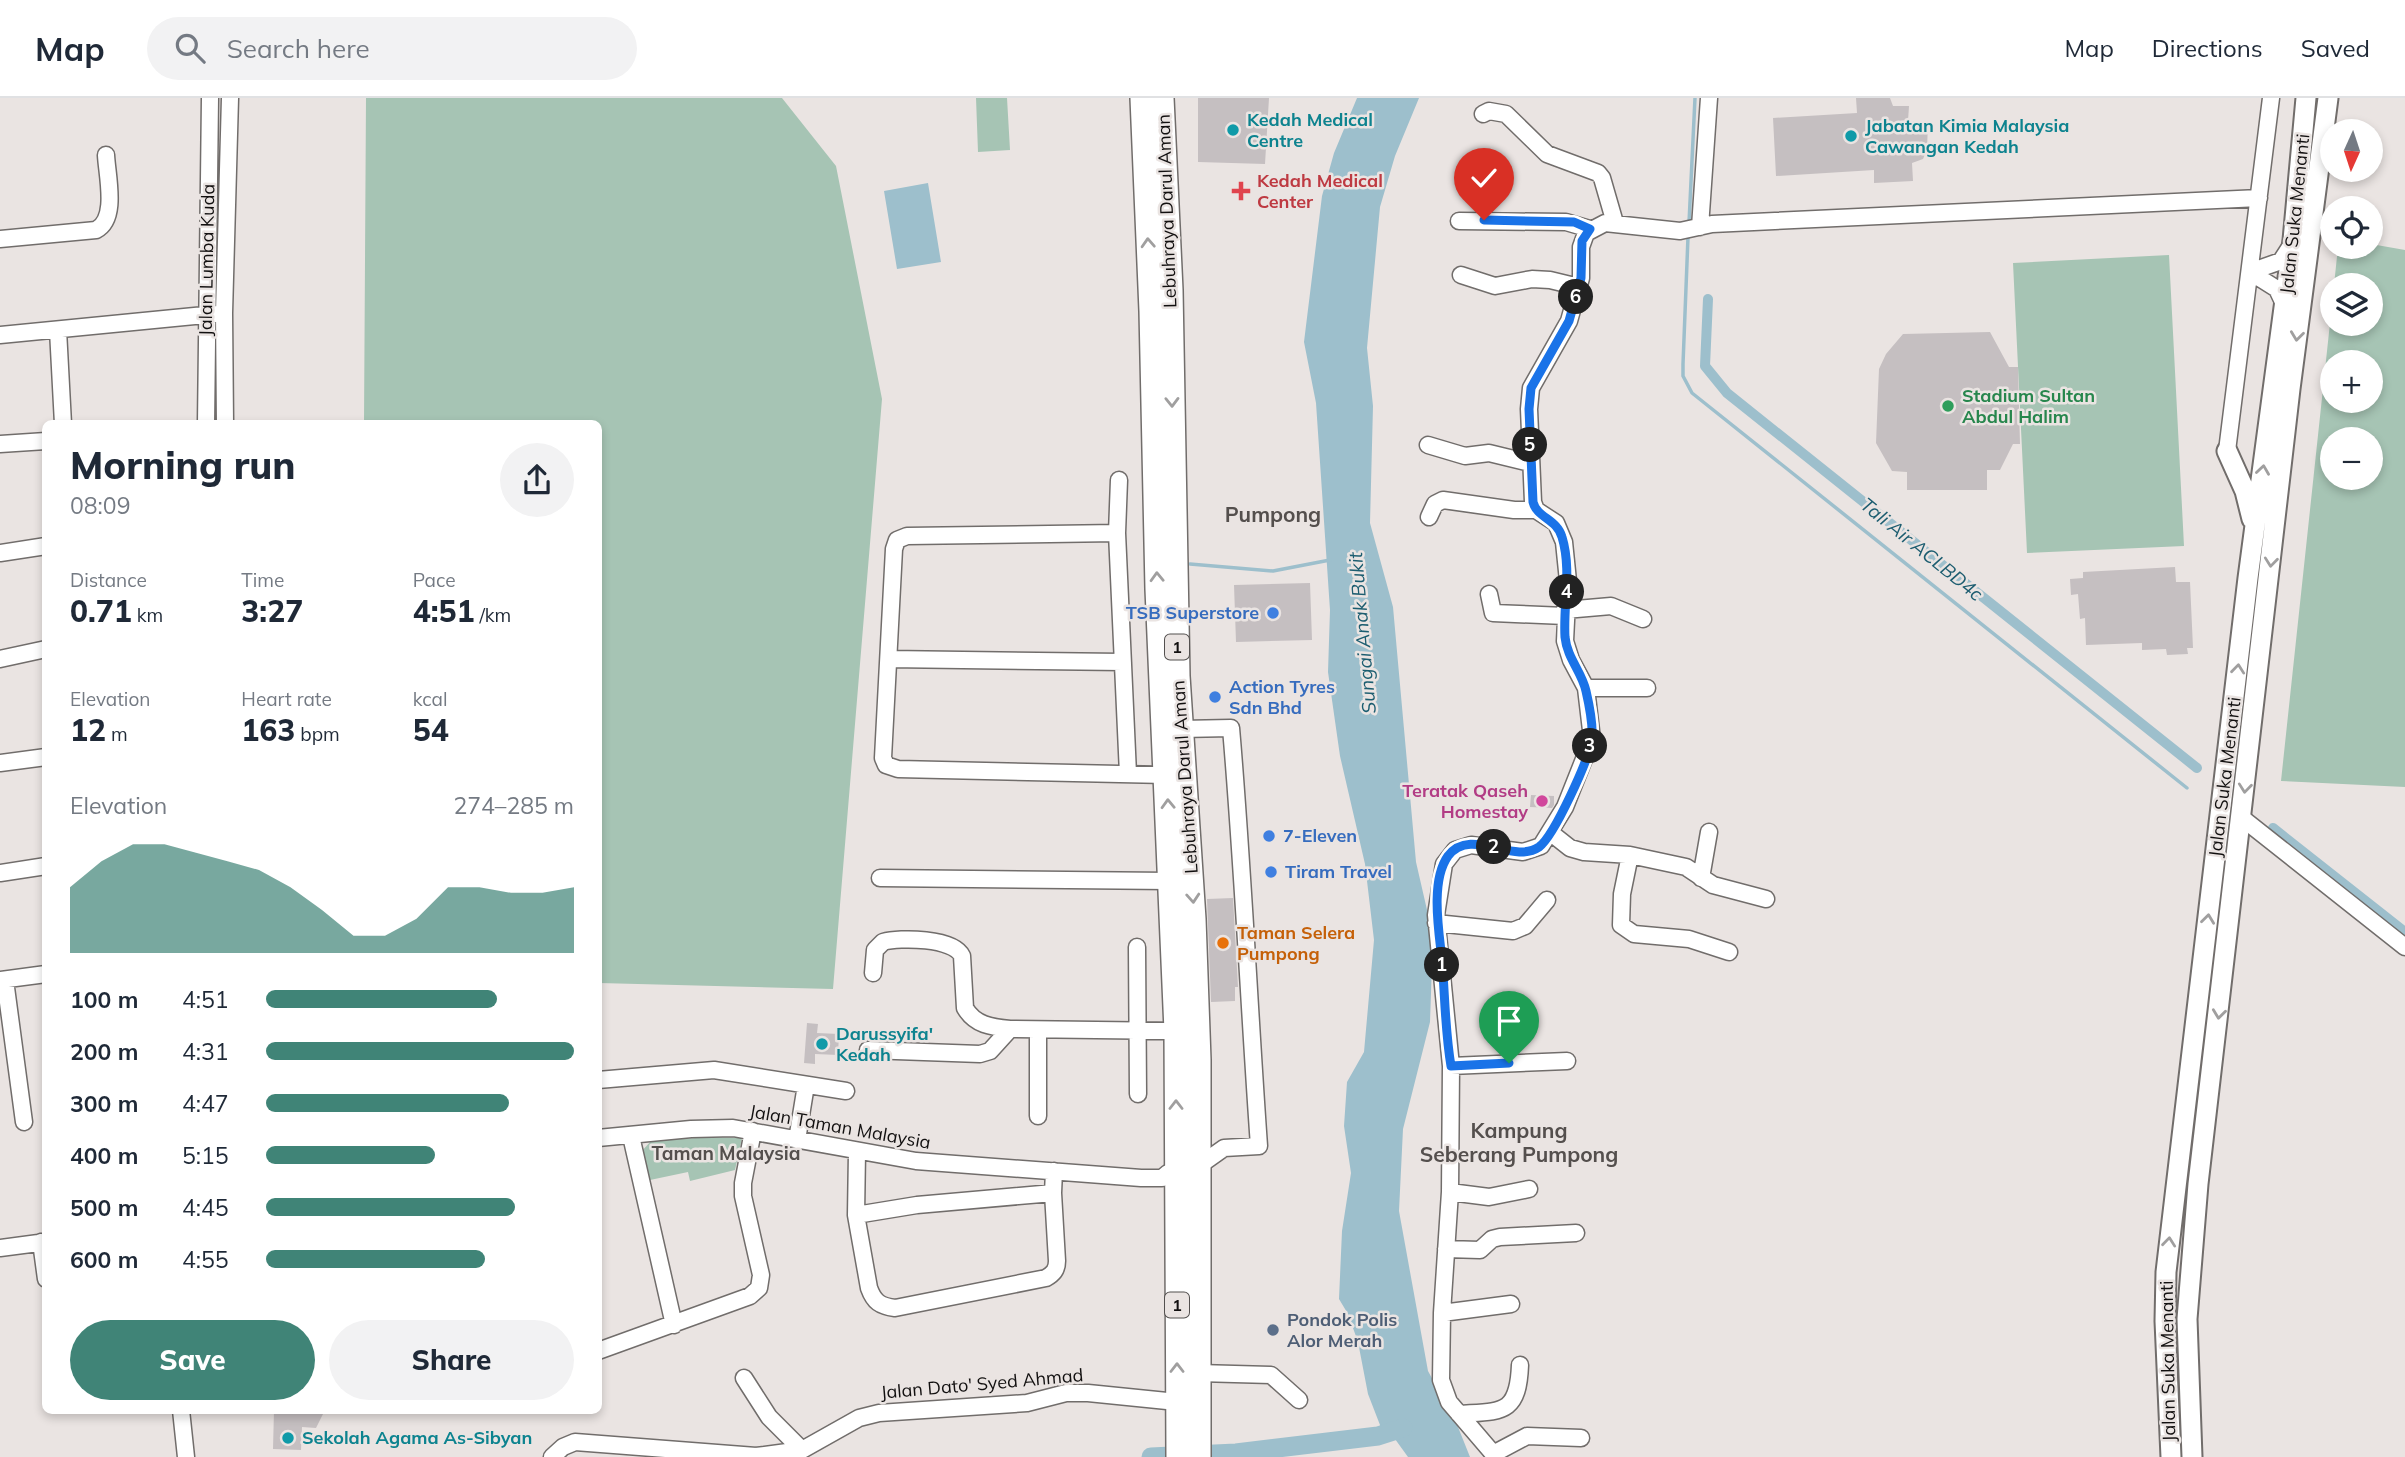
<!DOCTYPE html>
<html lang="en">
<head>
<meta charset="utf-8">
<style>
  :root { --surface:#fff; --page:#f2f2f3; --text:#1f2937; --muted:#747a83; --line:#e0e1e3; --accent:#408477 }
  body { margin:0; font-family:Mulish,sans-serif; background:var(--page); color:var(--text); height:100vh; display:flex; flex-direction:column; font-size:26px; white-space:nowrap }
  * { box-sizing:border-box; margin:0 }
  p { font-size:23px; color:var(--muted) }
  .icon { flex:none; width:38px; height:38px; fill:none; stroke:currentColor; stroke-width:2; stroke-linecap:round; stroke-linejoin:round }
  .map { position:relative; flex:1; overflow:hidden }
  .sheet { position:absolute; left:42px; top:322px; width:560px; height:994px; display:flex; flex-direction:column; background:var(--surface); border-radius:10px; box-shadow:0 4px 10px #0003 }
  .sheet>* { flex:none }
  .needle { width:46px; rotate:183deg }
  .controls { position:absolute; left:2320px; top:21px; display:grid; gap:14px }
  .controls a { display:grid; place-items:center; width:63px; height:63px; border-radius:50%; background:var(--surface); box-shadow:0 4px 10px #0003; font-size:35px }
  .pin { position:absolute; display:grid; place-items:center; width:60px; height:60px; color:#fff; margin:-72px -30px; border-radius:50% 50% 50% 0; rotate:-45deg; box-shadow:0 0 7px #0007 }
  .pin .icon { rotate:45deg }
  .km { position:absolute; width:35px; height:35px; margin:-18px; border-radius:50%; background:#222; color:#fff; font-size:19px; line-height:35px; text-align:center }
  .round { display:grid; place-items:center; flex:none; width:74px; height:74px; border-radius:37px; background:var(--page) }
  .summary { display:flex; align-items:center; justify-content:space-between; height:119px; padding:0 28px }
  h1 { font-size:38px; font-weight:800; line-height:52px }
  .stats { display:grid; grid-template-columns:repeat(3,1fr); gap:10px; height:119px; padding:7px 28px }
  .stats div { display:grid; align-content:center }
  .stats b { font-size:30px; font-weight:800 }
  .stats small { font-size:19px; font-weight:400 }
  .stats p { font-size:19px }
  .chart { height:196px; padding:14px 28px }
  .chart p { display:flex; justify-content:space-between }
  .chart svg { width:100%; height:126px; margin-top:7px; fill:var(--accent); opacity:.7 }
  .action { display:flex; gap:14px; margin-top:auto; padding:14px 28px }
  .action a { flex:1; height:80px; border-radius:42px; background:var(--accent); color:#fff; font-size:28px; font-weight:800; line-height:80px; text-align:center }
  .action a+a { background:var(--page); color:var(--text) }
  ul { padding:0 28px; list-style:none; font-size:23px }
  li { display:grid; grid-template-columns:112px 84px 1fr; align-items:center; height:52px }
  li i { height:18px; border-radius:9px; background:var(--accent) }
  header { display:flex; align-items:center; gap:42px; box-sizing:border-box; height:98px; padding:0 35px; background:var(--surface); border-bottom:2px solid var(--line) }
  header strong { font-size:33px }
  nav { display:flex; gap:38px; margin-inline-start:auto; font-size:24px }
  .search { width:490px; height:63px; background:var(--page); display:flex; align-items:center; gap:18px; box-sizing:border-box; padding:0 24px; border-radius:38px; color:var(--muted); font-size:26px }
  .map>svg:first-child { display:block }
  .green { fill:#a6c4b4; fill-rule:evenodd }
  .water { fill:#9dbfcc }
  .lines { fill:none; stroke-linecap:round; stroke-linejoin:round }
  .stream { stroke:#9dbfcc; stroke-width:3.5 }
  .canal { stroke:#9dbfcc; stroke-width:10 }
  .river { stroke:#9dbfcc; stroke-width:19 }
  .building { fill:#c5bfc1 }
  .minor-casing { stroke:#716d6b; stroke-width:19 }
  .major-casing { stroke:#716d6b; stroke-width:23 }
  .highway-casing { stroke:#716d6b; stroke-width:26 }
  .minor { stroke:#fff; stroke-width:16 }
  .major { stroke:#fff; stroke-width:19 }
  .highway { stroke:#fff; stroke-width:23 }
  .oneway { stroke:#a09f9f }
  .route-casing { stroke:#fff; stroke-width:14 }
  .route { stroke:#1a73e8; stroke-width:9 }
  .culture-dot { fill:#0f9aa8; stroke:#eae4e2; stroke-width:2.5 }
  .health-dot { fill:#e0444e; stroke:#eae4e2; stroke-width:2.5 }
  .leisure-dot { fill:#2e9e5b; stroke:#eae4e2; stroke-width:2.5 }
  .shop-dot { fill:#3f7fe0; stroke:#eae4e2; stroke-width:2.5 }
  .hotel-dot { fill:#d1479c; stroke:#eae4e2; stroke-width:2.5 }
  .food-dot { fill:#e8710a; stroke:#eae4e2; stroke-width:2.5 }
  .service-dot { fill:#5c6f8a; stroke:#eae4e2; stroke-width:2.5 }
  .labels { text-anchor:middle; stroke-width:5; stroke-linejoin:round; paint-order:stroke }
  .shield { fill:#eae4e2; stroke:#53504f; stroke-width:2 }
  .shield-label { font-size:16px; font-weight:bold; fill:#121010 }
  .culture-label { font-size:18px; font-weight:bold; fill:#0d838f; stroke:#eae4e2; text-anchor:start }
  .health-label { font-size:18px; font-weight:bold; fill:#be3a42; stroke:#eae4e2; text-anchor:start }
  .street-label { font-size:18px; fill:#121010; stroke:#eae4e2 }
  .leisure-label { font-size:18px; font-weight:bold; fill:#27864d; stroke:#eae4e2; text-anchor:start }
  .shop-label { font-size:18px; font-weight:bold; fill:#366cbe; stroke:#eae4e2; text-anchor:start }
  .hotel-label { font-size:18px; font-weight:bold; fill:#b23c85; stroke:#eae4e2; text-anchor:end }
  .food-label { font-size:18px; font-weight:bold; fill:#c56008; stroke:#eae4e2; text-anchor:start }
  .service-label { font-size:18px; font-weight:bold; fill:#4e5e75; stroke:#eae4e2; text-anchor:start }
  .water-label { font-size:19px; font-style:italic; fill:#1c5d70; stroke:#eae4e2 }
  .neighbourhood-label { font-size:19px; font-weight:bold; fill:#544f4d; stroke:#eae4e2 }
  .quarter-label { font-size:21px; font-weight:bold; fill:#544f4d; stroke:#eae4e2 }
</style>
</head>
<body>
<header>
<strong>Map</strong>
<div class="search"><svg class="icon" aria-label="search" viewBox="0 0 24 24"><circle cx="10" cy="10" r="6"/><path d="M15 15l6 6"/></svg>Search here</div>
<nav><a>Map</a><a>Directions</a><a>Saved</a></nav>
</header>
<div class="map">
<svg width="2405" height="1359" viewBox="0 0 2405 1359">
  <rect width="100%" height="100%" fill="#eae4e2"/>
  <path class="green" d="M 366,0 L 782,0 L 836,68 L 882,301 L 833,891 L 599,885 L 598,326 L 364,325 Z
    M 976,0 L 1007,0 L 1010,52 L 978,54 Z
    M 2371,146 L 2405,152 L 2405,689 L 2281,683 L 2333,197 L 2333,226 L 2371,226 L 2371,187 L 2334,187 L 2338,149 L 2371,149 ZM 2333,264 L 2371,264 L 2371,303 L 2333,303 ZM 2333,341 L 2371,341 L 2371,380 L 2333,380 Z
    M 2169,157 L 2184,448 L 2027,455 L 2013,165 Z
    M 710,1039 L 742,1040 L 735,1072 L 690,1083 L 688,1074 L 650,1082 L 641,1054 L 651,1043 Z"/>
  <path class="water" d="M 1357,0 L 1419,0 L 1395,58 L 1380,109 L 1367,250 L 1373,308 L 1370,425 L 1393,509 L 1416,764 L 1433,838 L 1430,924 L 1403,1031 L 1399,1113 L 1428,1273 L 1456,1324 L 1470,1359 L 1408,1359 L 1395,1341 L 1378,1338 L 1380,1327 L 1368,1296 L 1358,1244 L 1348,1216 L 1339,1201 L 1342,1133 L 1351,1075 L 1344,1028 L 1347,984 L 1364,954 L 1374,842 L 1365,766 L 1340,658 L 1328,574 L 1330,512 L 1316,305 L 1304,244 L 1322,98 L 1334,55 Z
    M 928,85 L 941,164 L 897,171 L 884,93 Z"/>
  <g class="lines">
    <path class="stream" d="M 1689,125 L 1695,0
      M 1688,139 L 1683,266 L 1683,278 L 1692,295 L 2187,690
      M 1190,466 L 1273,473 L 1330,462"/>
    <path class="canal" d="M 1708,201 L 1705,268 L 1727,295 L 2197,670
      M 2273,730 L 2405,834"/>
    <path class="river" d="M 1151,1359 L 1236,1355 L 1378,1338 L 1403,1330"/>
  </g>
  <path class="building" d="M 1198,0 L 1269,0 L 1265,66 L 1198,64 Z
    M 1856,0 L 1890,0 L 1893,8 L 1909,8 L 1908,23 L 1928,24 L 1927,52 L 1923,61 L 1912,65 L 1913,83 L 1874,85 L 1874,72 L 1776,78 L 1773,20 L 1857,15 Z
    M 1990,234 L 2009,269 L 2018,269 L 2020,346 L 2013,346 L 2000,372 L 1987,372 L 1987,392 L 1907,392 L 1907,374 L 1892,373 L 1876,345 L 1879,271 L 1886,256 L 1903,236 Z
    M 2175,469 L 2176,484 L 2190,484 L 2193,550 L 2187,550 L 2188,556 L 2167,557 L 2166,551 L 2142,552 L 2142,545 L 2086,547 L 2085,520 L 2080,521 L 2078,496 L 2071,497 L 2070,481 L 2083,480 L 2083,474 Z
    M 1310,485 L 1312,542 L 1236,544 L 1234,487 Z
    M 1531,697 L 1554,698 L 1554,707 L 1552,710 L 1530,709 Z
    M 1233,800 L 1238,889 L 1235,889 L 1235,903 L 1211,904 L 1207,801 Z
    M 807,925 L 818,926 L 817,935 L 839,936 L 838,957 L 815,956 L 815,966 L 804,965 Z
    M 274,1312 L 325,1312 L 316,1330 L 302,1329 L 301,1352 L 273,1351 Z"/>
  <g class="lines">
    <g class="minor-casing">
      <path id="minor" d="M 1483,16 L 1489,13 L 1506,16 L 1547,56 L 1598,75 L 1602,80 L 1615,125
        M 1459,123 L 1566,124 L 1590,131
        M 1700,129 L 1709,0
        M 0,141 L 96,132 C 118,121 107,78 106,57
        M 2250,174 L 2281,163 L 2292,146
        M 2250,174 L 2277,191 L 2285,208
        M 1461,177 L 1495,188 L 1532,181 L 1550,182 L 1579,189
        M 58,232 L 63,326
        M 0,237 L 215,216
        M 206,326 L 210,0
        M 225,326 L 224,215 L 230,0
        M 0,346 L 46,343
        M 1428,347 L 1465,358 L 1489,355 L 1530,365
        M 2227,353 L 2271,0
        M 1119,382 L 1117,435 L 1128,676
        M 1429,419 L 1435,406 L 1443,402 L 1514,412 L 1536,412
        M 1117,435 L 907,438 L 897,442 L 894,451 L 883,660 L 886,667 L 898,671 L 1166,677
        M 0,455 L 46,448
        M 1489,496 L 1493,515 L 1565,518
        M 1565,512 L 1611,508 L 1643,521
        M 0,561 L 46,551
        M 889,561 L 1123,564
        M 1586,590 L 1647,590
        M 1181,631 L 1231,630 C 1243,769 1249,908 1259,1048 L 1224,1050 L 1200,1067
        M 0,665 L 46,659
        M 2242,720 L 2405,849
        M 1551,735 L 1570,750 L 1584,754 L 1630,757 L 1686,769 L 1713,787 L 1766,801
        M 1630,757 L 1622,796 L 1621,827 L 1634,836 L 1689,841 L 1729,854
        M 0,775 L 46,768
        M 880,780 L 1170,783
        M 1701,780 L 1709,734
        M 1436,825 L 1513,833 L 1525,828 L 1547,802
        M 1137,849 L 1138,996
        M 873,875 L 875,852 L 883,844 C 900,839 954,840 962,858 L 965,910 C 975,927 991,929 1010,931 L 1176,933
        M 0,882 L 46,876
        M 5,882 L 24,1024
        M 868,952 L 980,956 L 990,953 L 1010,931
        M 1451,968 L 1567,963
        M 598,982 L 714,972 L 846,993
        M 1038,1018 L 1038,932
        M 631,1038 L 674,1227
        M 598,1040 L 691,1031 L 733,1030 L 916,1063 L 1141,1080 L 1162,1080 L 1168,1075
        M 797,1042 L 806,987
        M 857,1054 L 856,1117 L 869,1190 C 874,1204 880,1208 895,1210 L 1046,1180 C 1053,1176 1057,1172 1057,1163 L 1053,1095 L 1054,1073
        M 1450,1094 L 1489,1099 L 1529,1091
        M 856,1117 L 917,1107 L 1053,1095
        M 41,1144 L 46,1181
        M 0,1150 L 46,1144
        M 1446,1151 L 1480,1152 L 1492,1141 L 1500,1139 L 1576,1135
        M 1442,1215 L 1511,1206
        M 598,1253 L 750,1198 L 759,1190 L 761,1177 L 743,1098 L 743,1085 L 753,1033
        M 1198,1275 L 1271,1277 L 1299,1302
        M 744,1280 L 769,1319 L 802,1352
        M 181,1312 L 186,1359
        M 1459,1316 C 1502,1313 1518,1317 1520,1267
        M 1493,1356 L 1527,1338 L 1581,1340
        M 552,1359 L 563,1349 L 575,1344 L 756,1358 L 802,1352 L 859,1320 L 879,1315 L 1027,1305 L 1066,1295 L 1088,1295 L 1177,1304
        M 1496,1359 L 1449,1304 L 1441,1282 L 1442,1215 L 1450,1094 L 1451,968 L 1436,817 L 1444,766 L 1455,752 L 1471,747 L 1523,754 L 1541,748 L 1565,709 L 1592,641 L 1586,590 L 1571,562 L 1565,543 L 1568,483 L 1564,444 L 1556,425 L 1536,412 L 1533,404 L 1529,311 L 1531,290 L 1569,223 L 1581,180 L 1581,149 L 1586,135 L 1605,125 L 1680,133 L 1712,126 L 2259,100"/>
    </g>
    <g class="major-casing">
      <path id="major" d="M 2227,353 L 2245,393 L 2252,421
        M 2171,1359 L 2165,1223 L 2166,1174 L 2248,480 L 2293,142 L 2306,0
        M 2192,1359 L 2187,1221 L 2198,1086 L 2290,291 L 2328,0"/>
    </g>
    <g class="highway-casing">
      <path id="highway" d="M 1142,0 L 1151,213 L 1157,491 L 1176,933 L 1178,1359
        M 1162,0 L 1171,192 L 1178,578 L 1194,821 L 1199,962 L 1199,1359"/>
    </g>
    <use href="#minor" class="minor"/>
    <use href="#major" class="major"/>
    <use href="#highway" class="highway"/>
  </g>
  <defs><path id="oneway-chevron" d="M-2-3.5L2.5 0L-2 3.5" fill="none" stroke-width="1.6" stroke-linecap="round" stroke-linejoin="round" transform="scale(1.75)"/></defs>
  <g class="oneway">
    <use href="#oneway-chevron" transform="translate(1148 145) rotate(-93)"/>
    <use href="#oneway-chevron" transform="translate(2297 238) rotate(97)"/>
    <use href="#oneway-chevron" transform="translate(1172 304) rotate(89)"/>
    <use href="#oneway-chevron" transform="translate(2263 372) rotate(-82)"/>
    <use href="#oneway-chevron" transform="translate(2271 464) rotate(96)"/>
    <use href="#oneway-chevron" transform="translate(1157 479) rotate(-92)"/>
    <use href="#oneway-chevron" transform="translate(2238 571) rotate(-84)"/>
    <use href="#oneway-chevron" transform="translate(2245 690) rotate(96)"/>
    <use href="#oneway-chevron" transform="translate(1168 706) rotate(-92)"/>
    <use href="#oneway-chevron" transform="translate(1193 800) rotate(86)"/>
    <use href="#oneway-chevron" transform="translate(2208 821) rotate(-83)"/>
    <use href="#oneway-chevron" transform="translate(2219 916) rotate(97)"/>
    <use href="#oneway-chevron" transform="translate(1176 1007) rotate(-90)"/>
    <use href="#oneway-chevron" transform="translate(2169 1144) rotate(-84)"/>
    <use href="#oneway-chevron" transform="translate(1177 1270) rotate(-90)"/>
  </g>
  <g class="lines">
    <g class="route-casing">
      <path id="route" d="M 1484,122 L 1574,124 L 1590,131 L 1582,143 L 1581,180 L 1569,223 L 1531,290 L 1529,311 L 1533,404 C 1537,420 1557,421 1562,439 C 1572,472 1563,506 1565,539 C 1567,560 1582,574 1586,593 C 1589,606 1593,626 1592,640 C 1590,660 1554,738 1539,749 C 1513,767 1471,728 1448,758 C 1430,783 1439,834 1442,862 C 1445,898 1445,933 1451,968 L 1509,965"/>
    </g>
    <use href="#route" class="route"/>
  </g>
  <g class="culture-dot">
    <circle cx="1233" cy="32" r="7"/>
    <circle cx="1851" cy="38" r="7"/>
    <circle cx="822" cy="946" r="7"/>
    <circle cx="288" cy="1340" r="7"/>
  </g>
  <path class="health-dot" d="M1237.5 82.5h7v7h7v7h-7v7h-7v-7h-7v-7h7z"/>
  <circle class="leisure-dot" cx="1948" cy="308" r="7"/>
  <g class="shop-dot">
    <circle cx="1273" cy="515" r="7"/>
    <circle cx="1215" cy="599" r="7"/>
    <circle cx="1269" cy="738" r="7"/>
    <circle cx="1271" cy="774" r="7"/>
  </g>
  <circle class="hotel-dot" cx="1542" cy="703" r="7"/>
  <circle class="food-dot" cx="1223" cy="845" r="7"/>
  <circle class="service-dot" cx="1273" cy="1232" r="7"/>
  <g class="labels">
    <g class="shield">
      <rect x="1165" y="536.5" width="24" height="25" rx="5"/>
      <rect x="1165" y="1194.5" width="24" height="25" rx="5"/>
    </g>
    <g class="shield-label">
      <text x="1177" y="555">1</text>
      <text x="1177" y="1213">1</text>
    </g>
    <g class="culture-label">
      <text x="1247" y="28">Kedah Medical<tspan x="1247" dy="21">Centre</tspan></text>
      <text x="1865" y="34">Jabatan Kimia Malaysia<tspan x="1865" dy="21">Cawangan Kedah</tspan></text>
      <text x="836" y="942">Darussyifa'<tspan x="836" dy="21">Kedah</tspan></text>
      <text x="302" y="1346">Sekolah Agama As-Sibyan</text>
    </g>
    <g class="health-label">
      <text x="1257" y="89">Kedah Medical<tspan x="1257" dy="21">Center</tspan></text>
    </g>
    <g class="street-label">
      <text transform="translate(1167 113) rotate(-92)" y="6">Lebuhraya Darul Aman</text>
      <text transform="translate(2295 116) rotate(-84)" y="6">Jalan Suka Menanti</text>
      <text transform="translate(207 162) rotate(-89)" y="6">Jalan Lumba Kuda</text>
      <text transform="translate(1185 679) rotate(-94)" y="6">Lebuhraya Darul Aman</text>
      <text transform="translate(2225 679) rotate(-83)" y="6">Jalan Suka Menanti</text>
      <text transform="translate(840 1029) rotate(10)" y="6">Jalan Taman Malaysia</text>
      <text transform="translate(2168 1263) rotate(-91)" y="6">Jalan Suka Menanti</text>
      <text transform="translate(982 1286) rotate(-5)" y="6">Jalan Dato' Syed Ahmad</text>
    </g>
    <g class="leisure-label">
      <text x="1962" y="304">Stadium Sultan<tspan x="1962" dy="21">Abdul Halim</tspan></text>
    </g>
    <g class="shop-label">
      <text x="1259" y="521" text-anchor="end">TSB Superstore</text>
      <text x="1229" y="595">Action Tyres<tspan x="1229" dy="21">Sdn Bhd</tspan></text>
      <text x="1283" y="744">7-Eleven</text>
      <text x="1285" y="780">Tiram Travel</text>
    </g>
    <g class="hotel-label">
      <text x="1528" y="699">Teratak Qaseh<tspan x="1528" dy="21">Homestay</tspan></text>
    </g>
    <g class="food-label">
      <text x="1237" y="841">Taman Selera<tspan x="1237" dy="21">Pumpong</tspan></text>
    </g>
    <g class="service-label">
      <text x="1287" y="1228">Pondok Polis<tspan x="1287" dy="21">Alor Merah</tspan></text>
    </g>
    <g class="water-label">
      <text transform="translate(1922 451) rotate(39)" y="7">Tali Air ACLBD4c</text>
      <text transform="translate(1362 535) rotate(-95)" y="7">Sungai Anak Bukit</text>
    </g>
    <g class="neighbourhood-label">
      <text x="726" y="1062">Taman Malaysia</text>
    </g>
    <g class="quarter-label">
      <text x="1273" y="424">Pumpong</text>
      <text x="1519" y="1040">Kampung<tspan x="1519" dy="24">Seberang Pumpong</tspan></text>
    </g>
  </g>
</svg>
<div class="controls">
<a><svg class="needle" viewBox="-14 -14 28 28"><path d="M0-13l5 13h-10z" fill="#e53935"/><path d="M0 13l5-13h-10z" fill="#747a83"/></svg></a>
<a><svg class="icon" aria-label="locate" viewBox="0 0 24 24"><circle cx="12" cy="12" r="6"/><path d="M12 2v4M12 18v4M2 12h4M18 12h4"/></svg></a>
<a><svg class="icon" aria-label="layers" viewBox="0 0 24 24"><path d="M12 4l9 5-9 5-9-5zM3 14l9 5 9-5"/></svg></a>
<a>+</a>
<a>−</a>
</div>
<div class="pin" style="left:1509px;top:965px;background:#1e9e55"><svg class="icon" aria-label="arrive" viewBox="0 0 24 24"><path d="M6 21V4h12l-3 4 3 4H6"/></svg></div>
<div class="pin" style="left:1484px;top:122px;background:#d93025"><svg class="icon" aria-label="check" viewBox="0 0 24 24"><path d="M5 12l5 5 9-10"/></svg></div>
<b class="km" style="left:1442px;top:867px">1</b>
<b class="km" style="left:1494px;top:749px">2</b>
<b class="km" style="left:1590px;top:648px">3</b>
<b class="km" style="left:1567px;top:494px">4</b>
<b class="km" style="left:1530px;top:347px">5</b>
<b class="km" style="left:1576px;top:199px">6</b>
<section class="sheet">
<div class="summary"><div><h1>Morning run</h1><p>08:09</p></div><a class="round"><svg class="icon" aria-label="share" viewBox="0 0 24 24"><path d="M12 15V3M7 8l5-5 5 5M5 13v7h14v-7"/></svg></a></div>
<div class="stats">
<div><p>Distance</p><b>0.71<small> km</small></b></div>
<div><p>Time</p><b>3:27</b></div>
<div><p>Pace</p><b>4:51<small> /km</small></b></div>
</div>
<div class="stats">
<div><p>Elevation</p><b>12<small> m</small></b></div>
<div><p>Heart rate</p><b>163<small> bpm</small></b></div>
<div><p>kcal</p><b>54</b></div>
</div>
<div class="chart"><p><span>Elevation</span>274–285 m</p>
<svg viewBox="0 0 160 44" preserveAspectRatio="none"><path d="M0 44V21L10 12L20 6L30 6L40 9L50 12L60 15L70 21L80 29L90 38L100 38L110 32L120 21L130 21L140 23L150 23L160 21V44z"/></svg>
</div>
<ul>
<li><b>100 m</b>4:51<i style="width:75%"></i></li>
<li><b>200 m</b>4:31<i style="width:100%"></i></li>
<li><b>300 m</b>4:47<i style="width:79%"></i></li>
<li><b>400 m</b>5:15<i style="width:55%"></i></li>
<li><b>500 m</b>4:45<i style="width:81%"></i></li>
<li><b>600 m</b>4:55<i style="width:71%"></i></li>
</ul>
<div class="action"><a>Save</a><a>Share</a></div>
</section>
</div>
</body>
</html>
